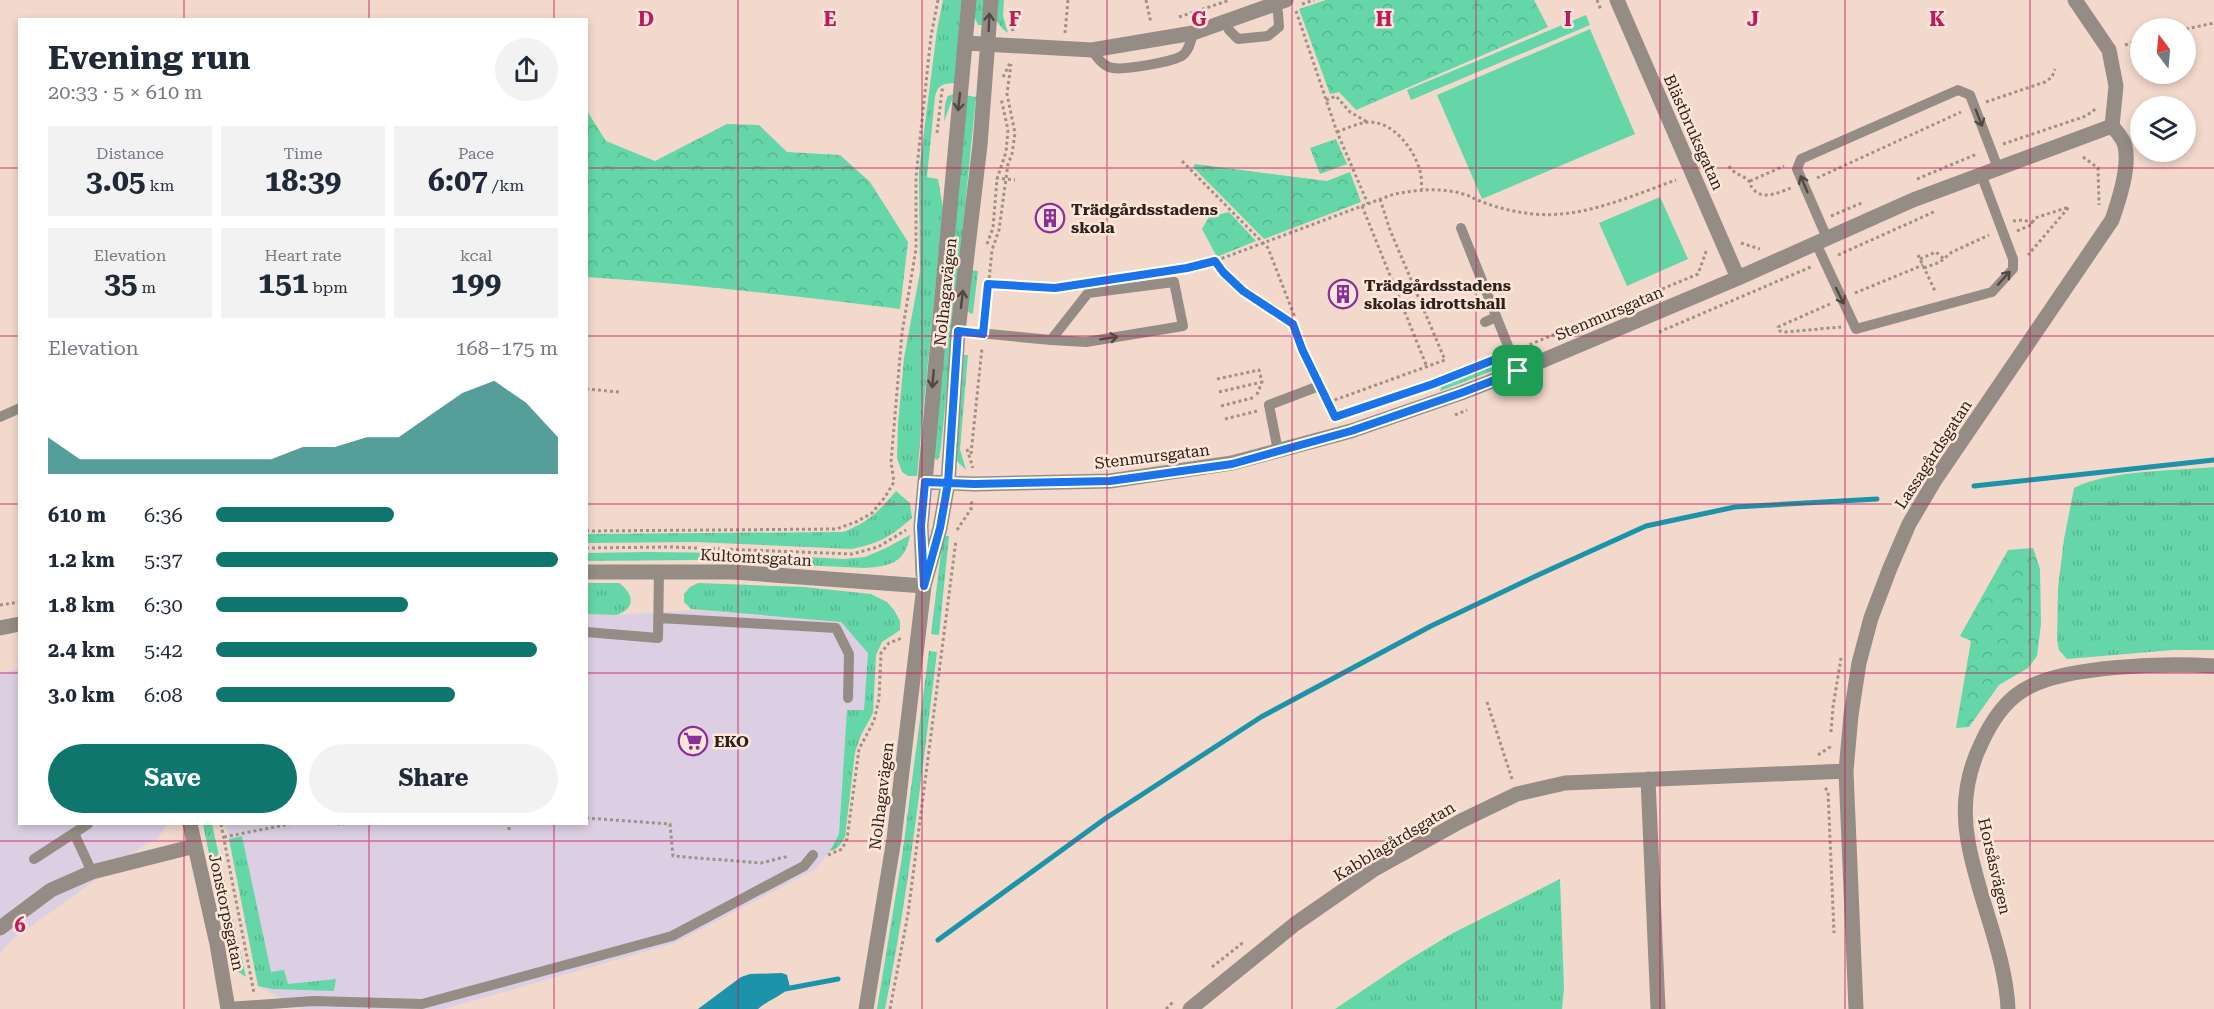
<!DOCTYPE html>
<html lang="en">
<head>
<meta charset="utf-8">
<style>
  :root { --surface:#fff; --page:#f2f2f3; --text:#1f2937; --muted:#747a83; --accent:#0f766e }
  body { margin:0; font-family:"Roboto Serif",serif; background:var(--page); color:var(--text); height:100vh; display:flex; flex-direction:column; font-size:22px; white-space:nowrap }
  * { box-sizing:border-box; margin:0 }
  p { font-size:20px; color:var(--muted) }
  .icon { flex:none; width:33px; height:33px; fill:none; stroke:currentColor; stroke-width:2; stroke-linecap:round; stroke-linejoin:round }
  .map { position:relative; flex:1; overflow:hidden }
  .side { position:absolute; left:18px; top:18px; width:570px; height:807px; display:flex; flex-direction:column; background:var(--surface); border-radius:0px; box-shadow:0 3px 9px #0003 }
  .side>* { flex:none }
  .needle { width:39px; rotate:344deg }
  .controls { position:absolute; left:2130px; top:18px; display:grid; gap:12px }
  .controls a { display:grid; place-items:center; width:66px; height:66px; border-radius:50%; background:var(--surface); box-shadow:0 3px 9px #0003; font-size:30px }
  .pin { position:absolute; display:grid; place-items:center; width:51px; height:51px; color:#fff; margin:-26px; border-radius:12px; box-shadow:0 3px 9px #0006 }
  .round { display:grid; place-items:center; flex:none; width:63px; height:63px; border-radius:32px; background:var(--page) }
  .headline { display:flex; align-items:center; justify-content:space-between; height:102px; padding:0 30px }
  h1 { font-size:33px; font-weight:700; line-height:45px }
  .stats { display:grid; grid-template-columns:repeat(3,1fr); gap:9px; height:102px; padding:6px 30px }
  .stats div { display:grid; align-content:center; border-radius:0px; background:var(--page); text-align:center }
  .stats b { font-size:30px; font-weight:700 }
  .stats small { font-size:16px; font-weight:400 }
  .stats p { font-size:16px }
  .chart { height:168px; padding:12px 30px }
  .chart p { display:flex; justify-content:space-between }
  .chart svg { width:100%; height:108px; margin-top:6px; fill:var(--accent); opacity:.7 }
  .primary-button { display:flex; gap:12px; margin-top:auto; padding:12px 30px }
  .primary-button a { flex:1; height:69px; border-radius:36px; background:var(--accent); color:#fff; font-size:24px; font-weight:700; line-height:69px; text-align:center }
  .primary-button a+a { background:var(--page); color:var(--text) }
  ul { padding:0 30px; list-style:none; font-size:20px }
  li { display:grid; grid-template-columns:96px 72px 1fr; align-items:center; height:45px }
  li i { height:15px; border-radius:8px; background:var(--accent) }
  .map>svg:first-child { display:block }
  .commercial { fill:#dccfe3 }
  .grass { fill:url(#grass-tufts) }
  .forest { fill:url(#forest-crowns) }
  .pitch { fill:#64d6a7 }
  .water { fill:#1c93a9 }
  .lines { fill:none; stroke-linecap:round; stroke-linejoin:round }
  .stream { stroke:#1c93a9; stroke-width:5 }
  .path { stroke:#a29086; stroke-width:3; stroke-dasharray:3 3; stroke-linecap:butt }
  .lane { stroke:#958c85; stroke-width:10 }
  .street { stroke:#958c85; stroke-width:15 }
  .oneway { stroke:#514842 }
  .route-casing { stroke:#fff; stroke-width:12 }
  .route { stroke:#1a73e8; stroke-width:8 }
  .grid { fill:none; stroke:#c2185b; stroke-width:1.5; stroke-opacity:0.55 }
  .labels { text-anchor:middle; stroke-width:5; stroke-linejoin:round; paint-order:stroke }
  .street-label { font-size:16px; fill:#2c231e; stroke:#ffe6d9 }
  .poi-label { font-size:16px; font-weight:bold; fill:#2c231e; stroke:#ffe6d9; text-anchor:start }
  .grid-label { font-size:20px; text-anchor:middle; font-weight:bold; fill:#c2185b; stroke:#ffe6d9; stroke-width:5; stroke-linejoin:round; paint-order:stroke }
</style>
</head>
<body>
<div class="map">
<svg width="2214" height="1009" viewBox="0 0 2214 1009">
  <defs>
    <pattern id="grass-tufts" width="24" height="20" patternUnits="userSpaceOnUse" patternTransform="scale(1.5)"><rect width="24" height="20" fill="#64d6a7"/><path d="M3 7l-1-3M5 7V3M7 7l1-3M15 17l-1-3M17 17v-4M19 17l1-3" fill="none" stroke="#57b78f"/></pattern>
    <pattern id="forest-crowns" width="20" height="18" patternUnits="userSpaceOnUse" patternTransform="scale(1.5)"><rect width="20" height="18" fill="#64d6a7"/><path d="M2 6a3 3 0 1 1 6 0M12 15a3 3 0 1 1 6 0" fill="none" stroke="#57b78f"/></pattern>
  </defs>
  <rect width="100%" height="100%" fill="#f2d9cc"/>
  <path class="commercial" d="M 695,610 L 841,622 L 869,653 L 864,711 L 847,711 L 839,834 L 830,851 L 816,869 L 675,943 L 444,1009 L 302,1009 L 258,986 L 226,824 L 586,824 L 587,614 L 617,615 Z
    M 19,668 L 20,824 L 167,824 L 158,838 L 143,846 L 13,939 L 0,953 L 0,674 Z"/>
  <path class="grass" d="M 943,0 L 963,0 L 955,83 C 943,84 938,84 935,97 L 927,177 L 938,179 L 943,208 L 917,476 L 908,476 L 902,472 L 897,458 L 898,424 L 904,358 L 920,272 L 919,171 L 937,30 Z
    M 974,0 L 985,0 L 982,25 L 978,25 L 974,16 Z
    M 996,0 L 1004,0 L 1003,16 L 1008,33 C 994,23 995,16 996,0 Z
    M 954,94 L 944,122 L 945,105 L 948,96 Z
    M 964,95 L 976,97 L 941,447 L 939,458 L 937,460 L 934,458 Z
    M 970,270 L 978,271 L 973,313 L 971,314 L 968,311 Z
    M 964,355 L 968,355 L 960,449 L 966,470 L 956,460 Z
    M 1495,364 L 1492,371 L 1440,391 L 1442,385 Z
    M 2214,467 L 2214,650 L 2173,650 L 2067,659 L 2059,650 L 2057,641 L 2058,588 L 2064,539 L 2074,488 C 2109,470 2173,471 2214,467 Z
    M 896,491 L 910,503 L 912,518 C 890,537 880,543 852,549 L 696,542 L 587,543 L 587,534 L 843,532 C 869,522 878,512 896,491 Z
    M 910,535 C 905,563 891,566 865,568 L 695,560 L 587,561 L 587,553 L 648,552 L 732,553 L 843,559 L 865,557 L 886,548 Z
    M 943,536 L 949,536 L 939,635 L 931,634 Z
    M 587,583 L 619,583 C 634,594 636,608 617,615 L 587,614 Z
    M 698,583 L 804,587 L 871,594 L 887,602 L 894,610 L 900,621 L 900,630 L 882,642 L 876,655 L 873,713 L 861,735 L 855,752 L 845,837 C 841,844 838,849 830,851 L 839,834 L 847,710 L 864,710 L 868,653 L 841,622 L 691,609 L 684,602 L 684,594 L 690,587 Z
    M 929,651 L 937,652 C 922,771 909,891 885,1009 L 877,1009 L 902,857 Z
    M 203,824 L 212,824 L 246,977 L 237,971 L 230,959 Z
    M 242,836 L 271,972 L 284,970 L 288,984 L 336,979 L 334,991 L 272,989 L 258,986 L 229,839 Z
    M 1560,879 L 1564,988 L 1562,1009 L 1335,1009 L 1405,962 L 1453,933 Z"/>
  <path class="forest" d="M 1326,0 L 1534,0 L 1548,27 L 1356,110 L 1339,92 L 1330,94 L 1299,9 Z
    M 587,111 L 606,141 L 655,161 L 727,124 L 759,125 L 787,152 L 840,155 L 870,182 L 908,242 L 900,309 C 796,296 691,284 587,277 Z
    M 1336,139 L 1347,164 L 1320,174 L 1310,148 Z
    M 1195,164 L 1327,181 L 1350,172 L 1361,202 L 1264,239 L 1193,167 Z
    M 1229,212 L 1256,241 L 1219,256 L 1216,255 L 1202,229 L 1209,217 Z
    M 2033,548 L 2040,569 L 2041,624 L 2037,656 L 2028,668 L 1999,685 L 1969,727 L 1956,728 L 1971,641 L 1960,636 L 2008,550 Z"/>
  <path class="pitch" d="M 1586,15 L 1590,25 L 1411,100 L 1407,90 Z
    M 1590,29 L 1635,134 L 1482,199 L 1437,95 Z
    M 1660,197 L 1688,259 L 1627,286 L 1599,223 Z"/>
  <path class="water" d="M 782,973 L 787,975 L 790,987 C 780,997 768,1000 758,1009 L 698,1009 L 741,977 L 750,974 Z"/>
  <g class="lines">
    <path class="stream" d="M 1974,486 L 2214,460
      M 938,940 L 1106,818 L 1261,717 L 1431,626 L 1538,575 L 1646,526 L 1735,507 L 1877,499
      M 785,989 L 838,979"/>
    <path class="path" d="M 1146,0 L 1151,23
      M 1597,0 L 1601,10
      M 1302,4 L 1314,0
      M 1008,11 L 1013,31
      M 1296,11 L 1337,132 L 1368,204
      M 1179,17 L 1230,0
      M 2186,29 L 2214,23
      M 1065,33 L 1068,0
      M 2125,45 L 2140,40
      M 1003,77 L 1011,61
      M 1326,100 L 1336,96 L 1350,112 L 1367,122
      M 1986,102 L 2045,82 L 2052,77 L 2055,69
      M 1337,132 C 1347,128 1359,123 1369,122 C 1394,122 1414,149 1420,171 C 1422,176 1421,183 1422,189
      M 937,133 L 942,90 L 945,90
      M 2003,144 L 2086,116 L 2097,108
      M 2083,157 L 2098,168 L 2099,205
      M 1182,161 L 1268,248 L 1294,315 L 1293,324 L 1313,372
      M 1729,166 C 1734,175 1742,174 1749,181 C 1753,185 1749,185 1753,189 C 1763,201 1780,192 1791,188
      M 996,178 L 1015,180
      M 1817,178 L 1961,112
      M 1917,179 L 1977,154
      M 1750,181 L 1784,166
      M 1362,206 L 1427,367
      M 1831,216 L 1864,202
      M 2013,221 L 2023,220 L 2033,223
      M 2017,231 L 2031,225 L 2035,218 L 2069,207 L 2028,255
      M 1741,243 L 1760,249
      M 987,244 L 993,228 L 997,179 L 1006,152 L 1008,130 L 1001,98
      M 1838,255 L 1936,211
      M 1918,255 L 1936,293
      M 1920,259 L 1936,252 L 1944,259
      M 1215,261 C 1234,289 1264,306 1293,323
      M 1924,268 L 1940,262 L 1952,252 L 1989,235
      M 1181,269 L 1215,261 L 1394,194 C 1417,190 1440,187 1463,194 C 1469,195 1474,199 1480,201 C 1497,208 1515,212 1533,214 C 1582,219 1631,196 1676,180
      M 988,284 L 1055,288 L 1076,285
      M 1855,293 L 1923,265
      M 1830,304 L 1778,327 L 1780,331 L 1786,332 L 1841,327
      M 985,320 L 992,250 L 999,230 L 1008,164 L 1012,154 L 1015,133 L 1007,94 L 1011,64
      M 1659,332 L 1813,266
      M 1524,347 L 1698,274 L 1707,249
      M 1446,378 L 1499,358
      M 1217,379 L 1259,370 L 1262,382 L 1256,397
      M 586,389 L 619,392
      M 1219,392 L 1262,382
      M 1326,397 L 1335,417
      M 1329,402 L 1445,360 L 1390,230 L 1380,199
      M 1221,406 L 1256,397
      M 1455,415 L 1467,410
      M 1225,419 L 1257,411
      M 967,449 L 973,468
      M 971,454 L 982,348
      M 957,530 L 971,509 L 972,499
      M 586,531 L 836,529 L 856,522 L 872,513 L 885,497 L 894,482 L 891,462 L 902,333 L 916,249 L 916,177 L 931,36 L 938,0
      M 586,548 L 670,547 L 852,554 L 878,547 L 906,530
      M 0,605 L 20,602
      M 1487,702 L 1512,779
      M 1831,732 L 1833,707 L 1841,658
      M 1818,755 L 1830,747 L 1830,744
      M 1825,788 L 1828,791 L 1834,933
      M 586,818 L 670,824 L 673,856 L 761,863 L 789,856
      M 221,824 L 254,993
      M 337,824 L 344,824
      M 509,830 L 509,824
      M 224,837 L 290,824
      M 828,855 L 842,849 L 847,839 L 859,749 L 874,721 L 879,699 L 881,653 L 889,643 L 902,638
      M 1212,967 L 1245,941
      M 890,1009 L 908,914 L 956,540
      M 1166,1009 L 1174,1001"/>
    <path class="lane" d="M 1226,21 L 1229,30 L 1238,39 L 1268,36 L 1279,27 L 1278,13 L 1275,0
      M 1092,50 C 1097,57 1103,67 1113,68 C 1124,70 1174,62 1183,55 C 1189,50 1191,41 1193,33
      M 1461,228 L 1518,371
      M 1827,238 L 1797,169 L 1801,159 L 1958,90 L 1970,95 L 1998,168
      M 1816,243 L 1856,329 L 1992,292 L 2013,269 L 2013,259 L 1981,174
      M 1485,322 L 1496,317
      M 958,331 L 1051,340 L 1086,342 L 1183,326 L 1174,282 L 1088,293 L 1051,340
      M 0,417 L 20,408
      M 1278,451 L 1269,405 L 1319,386
      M 659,618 L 836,628 L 849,654 L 848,698
      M 586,632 L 658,638 L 659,572
      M 74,833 L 92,872
      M 34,859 L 88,824
      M 228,1007 L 313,1001 L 422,1004 L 672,936 L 804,866 L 813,855"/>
    <path class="street" d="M 1617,0 L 1738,278
      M 966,43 L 1092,50 L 1193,33 L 1286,0
      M 925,482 L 974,484 L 1110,481 L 1232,463 L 1351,431 L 1461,393 L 1518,371 L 1738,278 L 1913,200 L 2112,126
      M 586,572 L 733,572 L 924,586
      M 923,574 L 921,526 L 969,0
      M 0,628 L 20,624
      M 1648,779 L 1658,1009
      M 190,824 L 217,944 L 228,1009
      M 0,928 L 51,890 L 92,872 L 195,846
      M 866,1009 L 894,839 L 924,586 L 940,528 L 948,483 L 958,331 L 980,145 L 991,0
      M 1190,1009 L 1295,924 L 1373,870 L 1461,821 L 1517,794 L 1565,783 L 1846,771
      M 1856,1009 L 1846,771 L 1851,715 L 1859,663 L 1871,618 L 1890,568 L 1909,524 L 1935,480 L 2112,220 C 2119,200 2130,167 2125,146 C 2123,138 2117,132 2112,126 L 2116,86 L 2109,50 L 2075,0
      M 2008,1009 C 2006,955 1977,895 1968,841 C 1962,808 1966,775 1981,744 C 1990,724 2003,703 2022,691 C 2061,665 2166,663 2214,666"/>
  </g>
  <defs><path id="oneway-shaft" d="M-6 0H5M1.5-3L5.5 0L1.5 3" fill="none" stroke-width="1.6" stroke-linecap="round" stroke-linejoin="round" transform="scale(1.5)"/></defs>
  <g class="oneway">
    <use href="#oneway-shaft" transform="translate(989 22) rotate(-88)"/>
    <use href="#oneway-shaft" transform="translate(959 102) rotate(96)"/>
    <use href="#oneway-shaft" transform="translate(1979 118) rotate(69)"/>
    <use href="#oneway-shaft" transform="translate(1804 184) rotate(-113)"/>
    <use href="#oneway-shaft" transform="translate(2004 278) rotate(-48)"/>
    <use href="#oneway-shaft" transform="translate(1840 296) rotate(64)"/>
    <use href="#oneway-shaft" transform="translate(962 299) rotate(-83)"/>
    <use href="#oneway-shaft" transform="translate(1109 338) rotate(-9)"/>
    <use href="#oneway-shaft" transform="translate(933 379) rotate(95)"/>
  </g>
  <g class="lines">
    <g class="route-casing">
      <path id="route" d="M 1518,371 L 1511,353 L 1433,384 L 1335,417 L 1302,349 L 1293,324 L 1243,291 L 1223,272 L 1215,261 L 1187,268 L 1055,288 L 988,284 L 983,334 L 958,331 L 948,483 L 940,528 L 924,586 L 921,526 L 925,482 L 974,484 L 1110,481 L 1232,464 L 1351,431 L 1461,393 L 1518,371"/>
    </g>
    <use href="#route" class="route"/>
  </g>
  <path class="grid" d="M 184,0 L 184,20M 369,0 L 369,20M 554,0 L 554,20M 738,0 L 738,1009M 922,0 L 922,1009M 1107,0 L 1107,1009M 1292,0 L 1292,1009M 1476,0 L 1476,1009M 1660,0 L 1660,1009M 1845,0 L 1845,1009M 2030,0 L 2030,1009M 0,168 L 20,168M 586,168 L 2214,168M 0,336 L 20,336M 586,336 L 2214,336M 0,504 L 20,504M 586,504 L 2214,504M 0,673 L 20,673M 586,673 L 2214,673M 184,824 L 184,1009M 369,824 L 369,1009M 554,824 L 554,1009M 0,841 L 2214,841"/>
  <defs>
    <g id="building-ring" transform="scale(1.5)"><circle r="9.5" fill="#ffe6d9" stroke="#892e9a" stroke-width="1.5"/><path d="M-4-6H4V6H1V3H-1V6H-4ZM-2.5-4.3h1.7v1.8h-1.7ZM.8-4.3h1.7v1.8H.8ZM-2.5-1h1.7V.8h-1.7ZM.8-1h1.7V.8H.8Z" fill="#892e9a"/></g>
    <g id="supermarket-ring" transform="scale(1.5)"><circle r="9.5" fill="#ffe6d9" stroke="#892e9a" stroke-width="1.5"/><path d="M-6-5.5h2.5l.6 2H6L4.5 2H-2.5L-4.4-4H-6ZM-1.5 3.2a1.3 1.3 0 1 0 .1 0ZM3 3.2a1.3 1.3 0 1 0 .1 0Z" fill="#892e9a"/></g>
  </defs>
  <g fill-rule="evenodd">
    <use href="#building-ring" x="1050" y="218"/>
    <use href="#building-ring" x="1343" y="294"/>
    <use href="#supermarket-ring" x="693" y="741"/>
  </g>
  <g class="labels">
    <g class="street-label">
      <text transform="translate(1694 132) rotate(66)" y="6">Blästbruksgatan</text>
      <text transform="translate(945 292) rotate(-84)" y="6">Nolhagavägen</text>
      <text transform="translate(1609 313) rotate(-23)" y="6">Stenmursgatan</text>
      <text transform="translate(1933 454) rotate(-57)" y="6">Lassagårdsgatan</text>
      <text transform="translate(1152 456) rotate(-7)" y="6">Stenmursgatan</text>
      <text transform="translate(756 557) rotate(3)" y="6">Kultomtsgatan</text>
      <text transform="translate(881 796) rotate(-83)" y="6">Nolhagavägen</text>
      <text transform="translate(1394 841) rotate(-31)" y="6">Kabblagårdsgatan</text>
      <text transform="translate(1995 866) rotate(77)" y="6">Horsåsvägen</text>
      <text transform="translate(227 912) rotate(78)" y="6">Jonstorpsgatan</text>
    </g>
    <g class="poi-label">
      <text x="1071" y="215">Trädgårdsstadens<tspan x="1071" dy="18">skola</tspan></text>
      <text x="1364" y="291">Trädgårdsstadens<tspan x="1364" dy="18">skolas idrottshall</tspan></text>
      <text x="714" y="747">EKO</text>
    </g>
  </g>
  <g class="grid-label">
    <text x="646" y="26">D</text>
    <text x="830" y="26">E</text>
    <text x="1015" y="26">F</text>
    <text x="1199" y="26">G</text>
    <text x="1384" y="26">H</text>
    <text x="1568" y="26">I</text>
    <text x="1753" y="26">J</text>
    <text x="1937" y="26">K</text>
    <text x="20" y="932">6</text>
  </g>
</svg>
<div class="controls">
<a><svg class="needle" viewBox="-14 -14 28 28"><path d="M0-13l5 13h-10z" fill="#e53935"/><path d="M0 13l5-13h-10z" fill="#747a83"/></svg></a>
<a><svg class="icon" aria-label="layers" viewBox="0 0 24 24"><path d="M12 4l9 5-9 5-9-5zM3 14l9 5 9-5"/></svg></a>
</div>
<div class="pin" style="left:1518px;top:371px;background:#1e9e55"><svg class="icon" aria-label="arrive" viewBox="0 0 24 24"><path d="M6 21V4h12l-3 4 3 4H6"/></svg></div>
<section class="side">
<div class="headline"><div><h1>Evening run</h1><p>20:33 · 5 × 610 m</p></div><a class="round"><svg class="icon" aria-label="share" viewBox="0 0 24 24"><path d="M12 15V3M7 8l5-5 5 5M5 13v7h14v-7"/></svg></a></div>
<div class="stats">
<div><p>Distance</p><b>3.05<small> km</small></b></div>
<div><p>Time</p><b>18:39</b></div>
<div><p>Pace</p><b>6:07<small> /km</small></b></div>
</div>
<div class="stats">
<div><p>Elevation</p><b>35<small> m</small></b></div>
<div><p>Heart rate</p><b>151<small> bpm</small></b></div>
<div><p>kcal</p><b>199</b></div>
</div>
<div class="chart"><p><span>Elevation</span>168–175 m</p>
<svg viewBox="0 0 160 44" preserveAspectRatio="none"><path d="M0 44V29L10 38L20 38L30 38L40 38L50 38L60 38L70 38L80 33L90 33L100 29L110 29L120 20L130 11L140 6L150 15L160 29V44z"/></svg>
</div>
<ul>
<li><b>610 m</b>6:36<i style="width:52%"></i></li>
<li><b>1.2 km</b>5:37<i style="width:100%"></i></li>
<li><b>1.8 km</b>6:30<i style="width:56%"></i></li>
<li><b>2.4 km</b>5:42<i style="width:94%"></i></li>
<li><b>3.0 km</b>6:08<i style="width:70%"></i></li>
</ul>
<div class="primary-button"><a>Save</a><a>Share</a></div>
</section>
</div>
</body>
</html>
